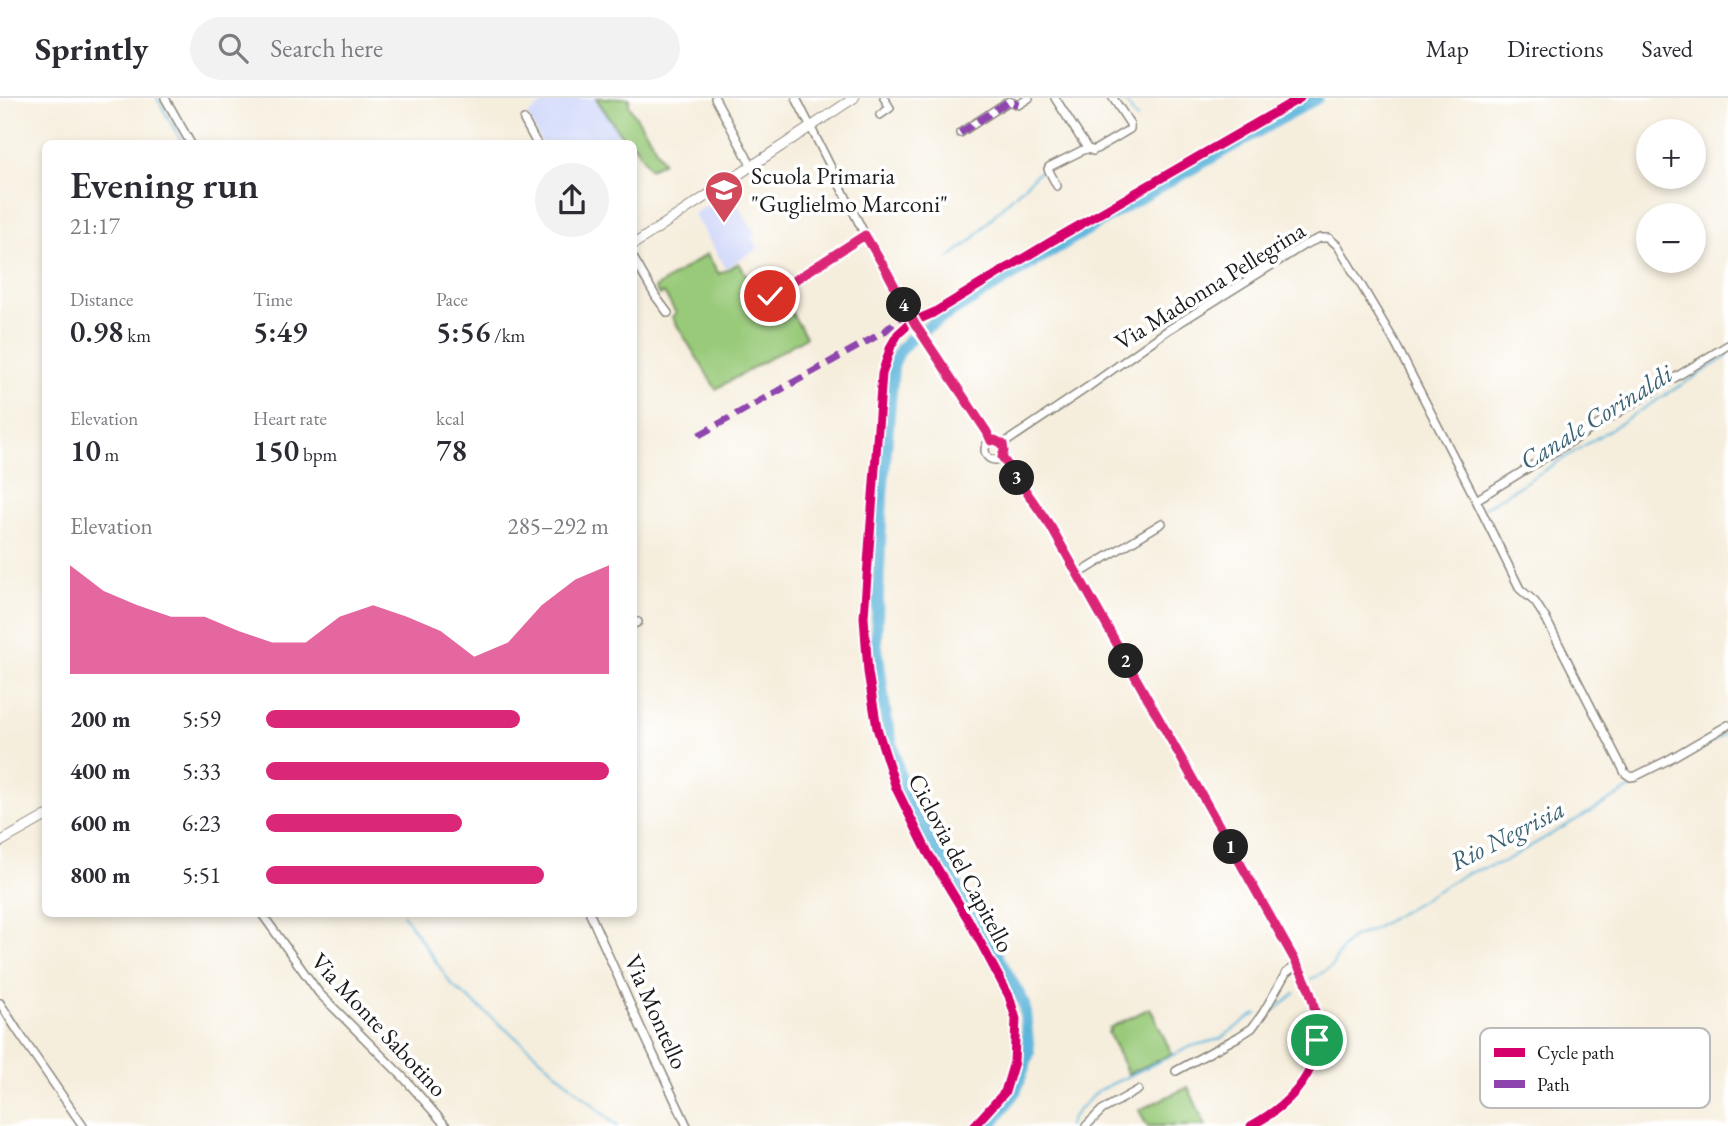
<!DOCTYPE html>
<html lang="en">
<head>
<meta charset="utf-8">
<style>
  :root { --surface:#fff; --page:#f2f2f3; --text:#2b2b33; --muted:#7c7c81; --line:#e1e1e2; --accent:#db2777 }
  body { margin:0; font-family:"EB Garamond",serif; background:var(--page); color:var(--text); height:100vh; display:flex; flex-direction:column; font-size:26px; white-space:nowrap }
  * { box-sizing:border-box; margin:0 }
  p { font-size:23px; color:var(--muted) }
  .icon { flex:none; width:38px; height:38px; fill:none; stroke:currentColor; stroke-width:2; stroke-linecap:round; stroke-linejoin:round }
  .map { position:relative; flex:1; overflow:hidden }
  .drawer { position:absolute; left:42px; top:42px; width:595px; height:777px; display:flex; flex-direction:column; background:var(--surface); border-radius:10px; box-shadow:0 4px 10px #0003 }
  .drawer>* { flex:none }
  .tools { position:absolute; left:1636px; top:21px; display:grid; gap:14px }
  .tools a { display:grid; place-items:center; width:70px; height:70px; border-radius:50%; background:var(--surface); box-shadow:0 4px 10px #0003; font-size:35px }
  .pin { position:absolute; display:grid; place-items:center; width:60px; height:60px; color:#fff; margin:-30px; border:4px solid #fff; border-radius:50%; box-shadow:0 2px 7px #0007 }
  .km { position:absolute; width:35px; height:35px; margin:-18px; border-radius:50%; background:#222; color:#fff; font-size:19px; line-height:35px; text-align:center }
  .round { display:grid; place-items:center; flex:none; width:74px; height:74px; border-radius:37px; background:var(--page) }
  .summary { display:flex; align-items:center; justify-content:space-between; height:119px; padding:0 28px }
  h1 { font-size:38px; font-weight:600; line-height:52px }
  .figures { display:grid; grid-template-columns:repeat(3,1fr); gap:10px; height:119px; padding:7px 28px }
  .figures div { display:grid; align-content:center }
  .figures b { font-size:30px; font-weight:600 }
  .figures small { font-size:19px; font-weight:400 }
  .figures p { font-size:19px }
  .chart { height:196px; padding:14px 28px }
  .chart p { display:flex; justify-content:space-between }
  .chart svg { width:100%; height:126px; margin-top:7px; fill:var(--accent); opacity:.7 }
  ul { padding:0 28px; list-style:none; font-size:23px }
  li { display:grid; grid-template-columns:112px 84px 1fr; align-items:center; height:52px }
  li i { height:18px; border-radius:9px; background:var(--accent) }
  header { display:flex; align-items:center; gap:42px; box-sizing:border-box; height:98px; padding:0 35px; background:var(--surface); border-bottom:2px solid var(--line) }
  header strong { font-size:33px }
  nav { display:flex; gap:38px; margin-inline-start:auto; font-size:24px }
  .search { width:490px; height:63px; background:var(--page); display:flex; align-items:center; gap:18px; box-sizing:border-box; padding:0 24px; border-radius:38px; color:var(--muted); font-size:26px }
  .map>svg:first-child { display:block }
  .built { fill:#d1d9f9 }
  .green { fill:#99ca79; stroke:#5a734a; stroke-width:2 }
  .lines { fill:none; stroke-linecap:round; stroke-linejoin:round }
  .stream { stroke:#5fb6dc; stroke-width:2 }
  .river { stroke:#5fb6dc; stroke-width:12 }
  .minor-casing { stroke:#89857c; stroke-width:10 }
  .major-casing { stroke:#89857c; stroke-width:11 }
  .minor { stroke:#fff; stroke-width:7 }
  .major { stroke:#fff; stroke-width:9 }
  .quiet { stroke:#8e44ad; stroke-width:7; stroke-dasharray:14 7; stroke-linecap:butt }
  .cycleway-casing { stroke:#fff; stroke-width:13 }
  .cycleway { stroke:#d6006c; stroke-width:9 }
  .route-casing { stroke:#fff; stroke-width:14 }
  .route { stroke:#db2777; stroke-width:9 }
  .labels { text-anchor:middle; stroke-width:7; stroke-linejoin:round; paint-order:stroke }
  .poi-label { font-size:24px; fill:#1c1c1c; stroke:#fff; text-anchor:start }
  .street-label { font-size:24px; fill:#1c1c1c; stroke:#fff }
  .water-label { font-size:26px; font-style:italic; fill:#3a6172; stroke:#fff }
  .key { fill:#fff; stroke:#bbb; stroke-width:2 }
  .key-label { font-size:19px; fill:#1c1c1c }
</style>
</head>
<body>
<header>
<strong>Sprintly</strong>
<div class="search"><svg class="icon" aria-label="search" viewBox="0 0 24 24"><circle cx="10" cy="10" r="6"/><path d="M15 15l6 6"/></svg>Search here</div>
<nav><a>Map</a><a>Directions</a><a>Saved</a></nav>
</header>
<div class="map">
<svg width="1728" height="1028" viewBox="0 0 1728 1028">
  <rect width="100%" height="100%" fill="#fff"/>
  <filter id="ink" filterUnits="userSpaceOnUse"><feTurbulence type="fractalNoise" baseFrequency=".0143" numOctaves="2"/><feDisplacementMap in="SourceGraphic" scale="14" xChannelSelector="R" yChannelSelector="G"/><feConvolveMatrix kernelMatrix="1 2 1 2 8 2 1 2 1" color-interpolation-filters="sRGB"/></filter>
  <filter id="wash" filterUnits="userSpaceOnUse"><feTurbulence type="fractalNoise" baseFrequency=".00686" numOctaves="4" result="noise"/><feDisplacementMap in="SourceGraphic" scale="28" xChannelSelector="R" yChannelSelector="G"/><feGaussianBlur stdDeviation="1.57" result="paint"/><feColorMatrix in="noise" values="0 0 0 0 0 0 0 0 0 0 0 0 0 0 0 0 0 1.4 0 .05"/><feComposite in="paint" operator="in"/></filter>
  <g filter="url(#wash)">
    <rect width="100%" height="100%" fill="#f6eedd"/>
    <path class="built" d="M 551,0 L 596,0 L 619,35 L 604,45 L 542,45 L 527,17 Z
      M 729,93 L 756,136 L 751,139 L 758,150 L 726,170 L 693,116 Z"/>
    <path class="green" d="M 596,0 L 629,0 L 629,8 L 650,40 L 663,64 L 650,71 L 635,48 L 634,48 L 634,46 L 631,45 L 628,42 L 625,43 Z
      M 707,156 L 719,176 L 739,165 L 766,210 L 776,210 L 785,204 L 806,239 L 716,291 L 672,219 L 676,215 L 664,195 L 659,197 L 655,190 Z
      M 1150,910 L 1172,956 L 1128,976 L 1108,934 L 1110,933 L 1109,930 Z
      M 1188,989 L 1206,1028 L 1147,1028 L 1139,1012 Z"/>
    <g class="lines">
      <path class="stream" d="M 157,0 L 183,46
        M 1123,0 L 1137,21
        M 949,160 L 972,142 L 997,114 L 1040,73
        M 890,196 L 897,214
        M 910,235 L 913,238
        M 1484,410 L 1728,258
        M 403,816 L 452,887 L 530,951 L 617,1028
        M 1311,882 L 1331,869 L 1343,849 L 1351,840 L 1372,832 L 1465,776 L 1503,764 L 1728,634
        M 1269,913 L 1278,910 L 1295,895
        M 1068,1028 L 1071,1021 L 1080,1010 L 1099,992 L 1192,948 L 1220,941 L 1250,919 L 1257,916"/>
      <path class="river" d="M 988,1028 L 994,1023 L 1016,992 L 1029,955 L 1024,905 L 903,692 L 886,620 L 876,543 L 882,397 L 893,269 C 898,248 912,239 930,227 L 1126,108 L 1317,0"/>
    </g>
  </g>
  <g filter="url(#ink)">
    <g class="lines">
      <g class="minor-casing">
        <path id="minor" d="M 165,0 L 191,46
          M 715,0 L 751,67
          M 796,0 L 865,137 L 886,172 L 907,213 L 987,334 L 991,343
          M 1055,0 L 1087,50 L 1049,69 L 1048,71 L 1057,88
          M 880,17 L 890,10 L 884,0
          M 524,22 L 537,46
          M 960,35 L 1009,3 L 1018,7 L 1029,0
          M 1087,50 L 1093,53 L 1130,31 L 1130,26 L 1113,0
          M 634,161 L 656,199 L 668,215
          M 770,198 L 865,137
          M 1728,247 L 1476,402 L 1520,491 L 1535,504 L 1546,521 L 1625,675 L 1631,679 L 1636,678 L 1666,663 L 1728,627
          M985 352a10 10 0 1 1 20 0a10 10 0 1 1-20 0Z
          M 1003,346 L 1088,289 L 1168,232 L 1304,147 L 1320,140 L 1329,140 L 1338,148 L 1393,241 L 1476,402
          M 1002,359 L 1051,429 L 1298,866 C 1335,936 1321,989 1251,1028
          M 1077,477 L 1162,425
          M 634,526 L 638,524
          M 262,816 L 319,895 L 404,980 L 446,1028
          M 590,816 L 640,928 L 687,1028
          M 0,905 L 17,932 L 83,1028
          M 1176,973 L 1238,939 L 1252,930 L 1263,915 L 1286,875 L 1298,866
          M 1086,1028 L 1102,1012 L 1138,992"/>
      </g>
      <g class="major-casing">
        <path id="major" d="M 634,146 L 854,0
          M 0,744 L 46,718"/>
      </g>
      <use href="#minor" class="minor"/>
      <use href="#major" class="major"/>
      <path class="quiet" d="M 960,35 L 1009,3 L 1018,7
        M 699,337 L 884,234 L 907,213"/>
      <g class="cycleway-casing">
        <path id="cycleway" d="M 907,214 L 987,334 L 991,343
          M 1002,359 L 1051,429 L 1298,866 C 1335,936 1321,989 1251,1028
          M 974,1028 L 1005,994 L 1014,964 L 1016,921 L 1009,898 L 968,821 L 928,755 L 896,690 L 877,630 L 868,574 L 864,519 L 882,276 L 891,248 L 898,236 L 910,225 L 933,215 L 1052,143 L 1300,0"/>
      </g>
      <use href="#cycleway" class="cycleway"/>
    </g>
  </g>
  <g class="lines" filter="url(#ink)">
    <g class="route-casing">
      <path id="route" d="M 770,198 L 865,137 L 886,172 L 915,226 L 987,334 L 991,343 L 995,342 L 1003,346 L 1004,353 L 1002,359 L 1051,429 L 1297,866 C 1311,891 1318,913 1317,942"/>
    </g>
    <use href="#route" class="route"/>
  </g>
  <defs>
    <g id="school-pin" transform="scale(2.0125)"><path d="M0 17L-7.5 6A9.5 9.5 0 1 1 7.5 6Z" fill="#d1495b" stroke="#fff"/><path d="M0-5L7-2L0 1L-7-2ZM-4 1L0 2.5L4 1V4Q0 6-4 4Z" fill="#fff"/></g>
  </defs>
  <g fill-rule="evenodd">
    <use href="#school-pin" x="724" y="92"/>
  </g>
  <g class="labels">
    <g class="poi-label">
      <text x="751" y="86">Scuola Primaria<tspan x="751" dy="28">"Guglielmo Marconi"</tspan></text>
    </g>
    <g class="street-label">
      <text transform="translate(1210 188) rotate(-32)" y="8">Via Madonna Pellegrina</text>
      <text transform="translate(961 765) rotate(62)" y="8">Ciclovia del Capitello</text>
      <text transform="translate(656 914) rotate(66)" y="8">Via Montello</text>
      <text transform="translate(379 927) rotate(47)" y="8">Via Monte Sabotino</text>
    </g>
    <g class="water-label">
      <text transform="translate(1596 319) rotate(-32)" y="9">Canale Corinaldi</text>
      <text transform="translate(1507 737) rotate(-27)" y="9">Rio Negrisia</text>
    </g>
  </g>
  <rect x="1480" y="930" width="230" height="80" rx="10" class="key"/>
  <rect x="1494" y="950" width="31" height="9" fill="#d6006c"/>
  <rect x="1494" y="982" width="31" height="8" fill="#8e44ad"/>
  <g class="key-label">
    <text x="1537" y="961">Cycle path</text>
    <text x="1537" y="993">Path</text>
  </g>
</svg>
<div class="tools">
<a>+</a>
<a>−</a>
</div>
<div class="pin" style="left:1317px;top:942px;background:#1e9e55"><svg class="icon" aria-label="arrive" viewBox="0 0 24 24"><path d="M6 21V4h12l-3 4 3 4H6"/></svg></div>
<div class="pin" style="left:770px;top:198px;background:#d93025"><svg class="icon" aria-label="check" viewBox="0 0 24 24"><path d="M5 12l5 5 9-10"/></svg></div>
<b class="km" style="left:1231px;top:749px">1</b>
<b class="km" style="left:1126px;top:563px">2</b>
<b class="km" style="left:1017px;top:380px">3</b>
<b class="km" style="left:904px;top:207px">4</b>
<section class="drawer">
<div class="summary"><div><h1>Evening run</h1><p>21:17</p></div><a class="round"><svg class="icon" aria-label="share" viewBox="0 0 24 24"><path d="M12 15V3M7 8l5-5 5 5M5 13v7h14v-7"/></svg></a></div>
<div class="figures">
<div><p>Distance</p><b>0.98<small> km</small></b></div>
<div><p>Time</p><b>5:49</b></div>
<div><p>Pace</p><b>5:56<small> /km</small></b></div>
</div>
<div class="figures">
<div><p>Elevation</p><b>10<small> m</small></b></div>
<div><p>Heart rate</p><b>150<small> bpm</small></b></div>
<div><p>kcal</p><b>78</b></div>
</div>
<div class="chart"><p><span>Elevation</span>285–292 m</p>
<svg viewBox="0 0 160 44" preserveAspectRatio="none"><path d="M0 44V6L10 15L20 20L30 24L40 24L50 29L60 33L70 33L80 24L90 20L100 24L110 29L120 38L130 33L140 20L150 11L160 6V44z"/></svg>
</div>
<ul>
<li><b>200 m</b>5:59<i style="width:74%"></i></li>
<li><b>400 m</b>5:33<i style="width:100%"></i></li>
<li><b>600 m</b>6:23<i style="width:57%"></i></li>
<li><b>800 m</b>5:51<i style="width:81%"></i></li>
</ul>
</section>
</div>
</body>
</html>
